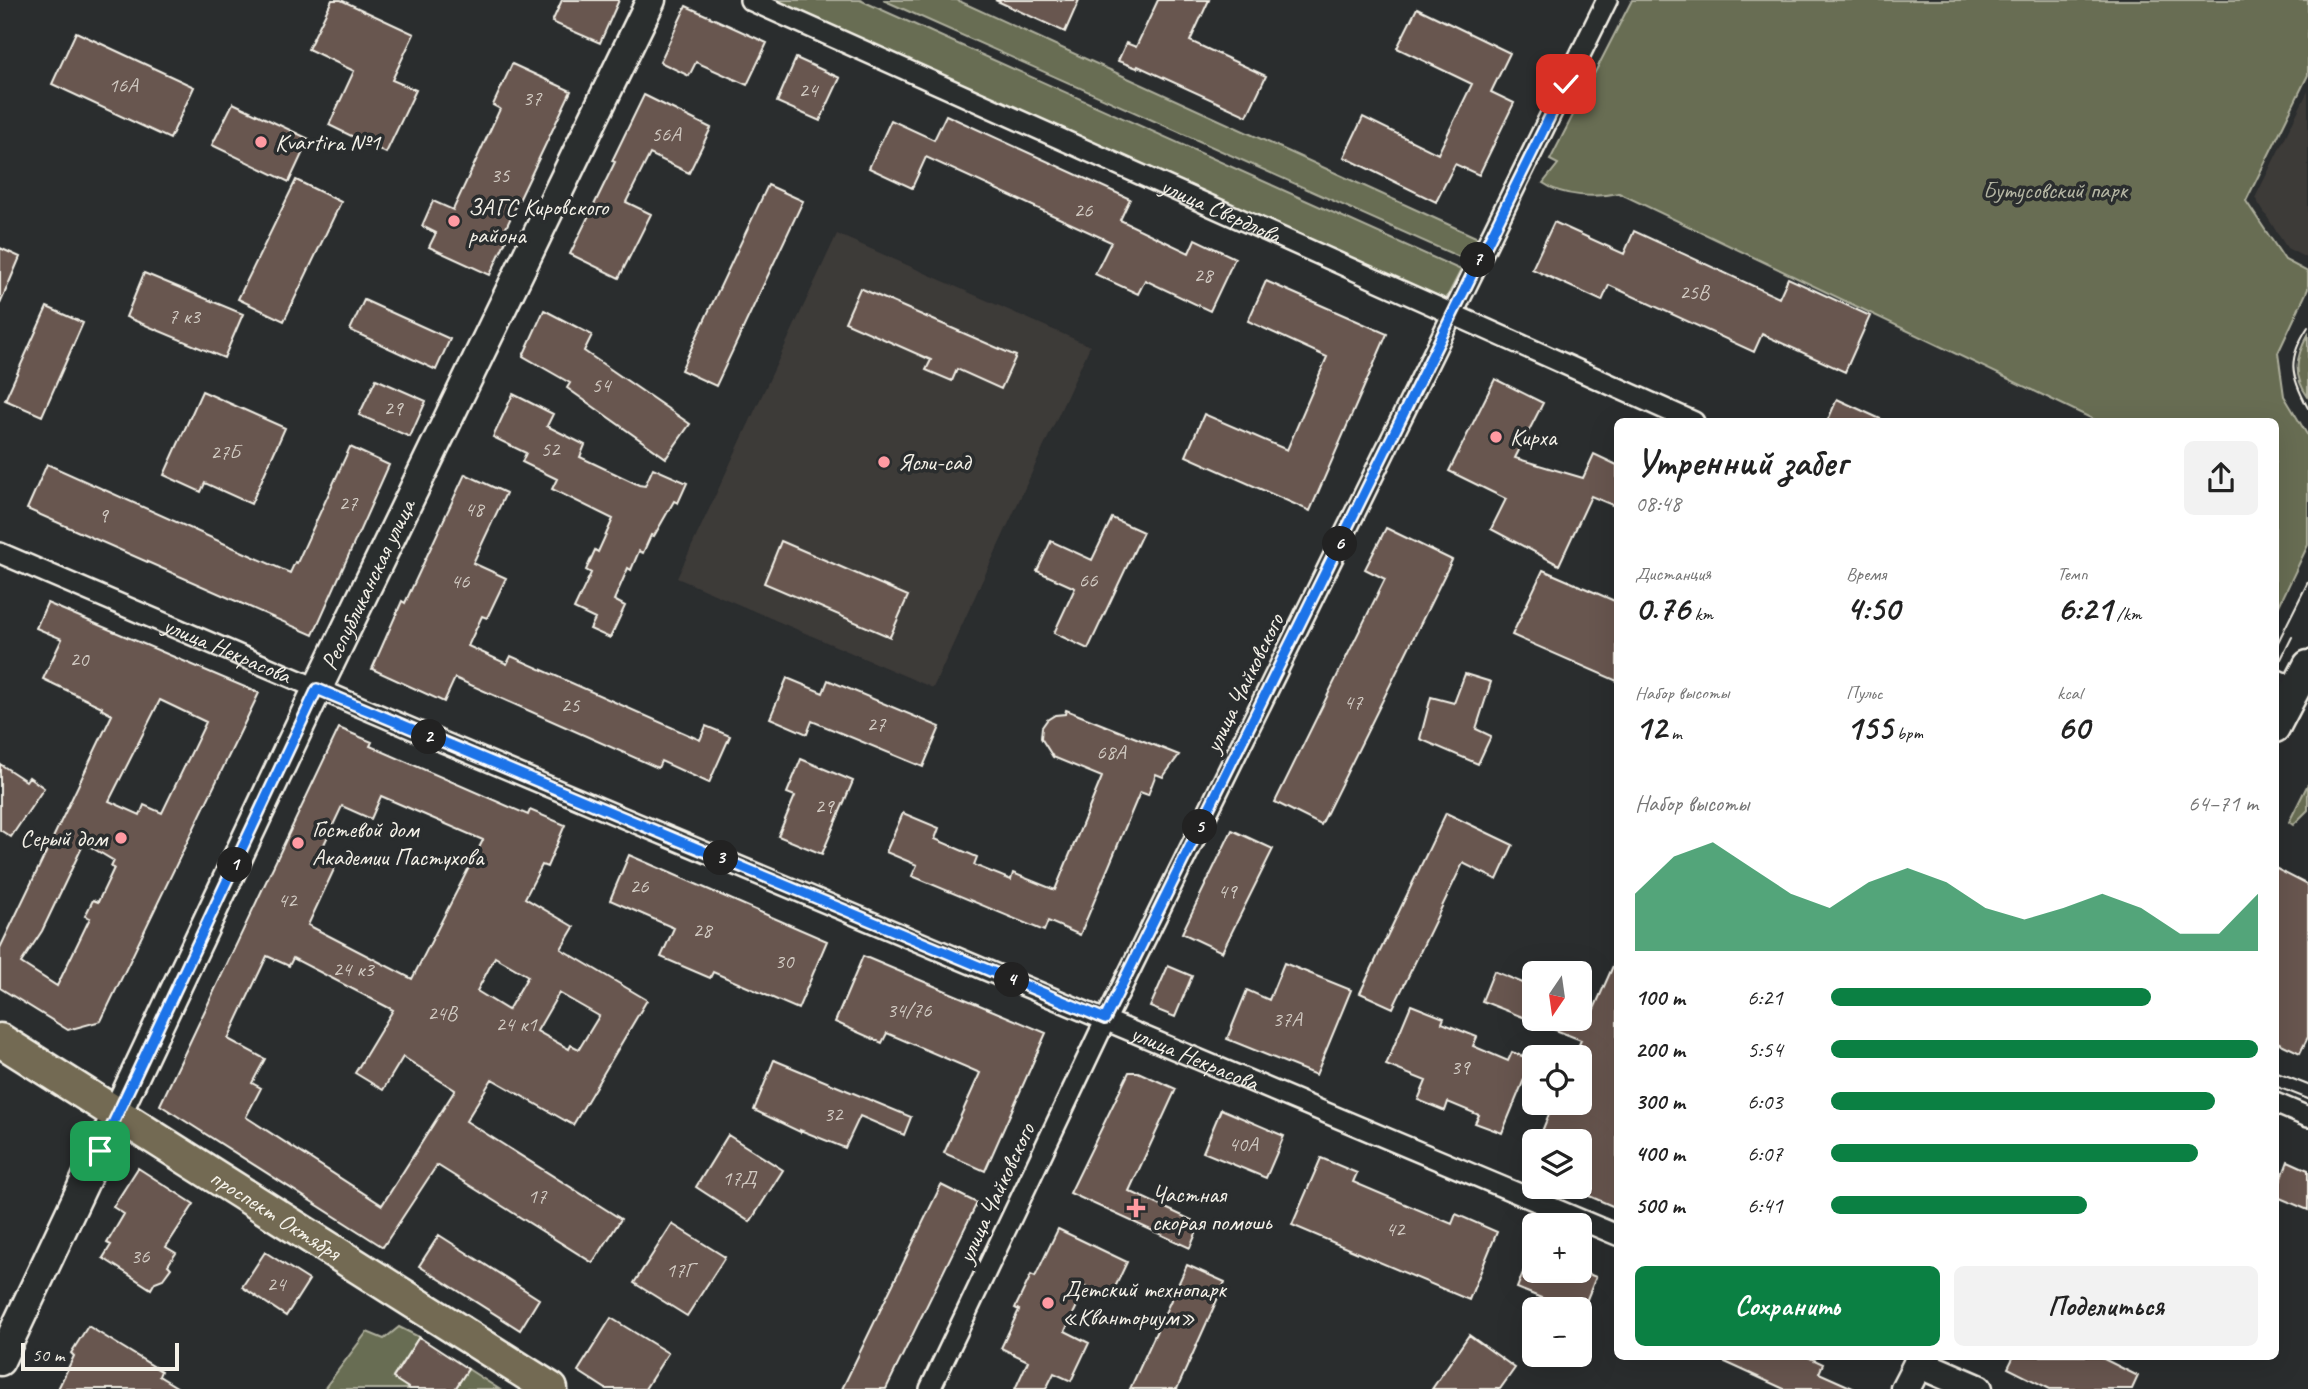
<!DOCTYPE html>
<html lang="ru">
<head>
<meta charset="utf-8">
<style>
  :root { --surface:#fff; --page:#f2f2f2; --text:#222; --muted:#767676; --accent:#0b8043 }
  body { margin:0; font-family:Caveat,sans-serif; background:var(--page); color:var(--text); height:100vh; display:flex; flex-direction:column; font-size:26px; white-space:nowrap }
  * { box-sizing:border-box; margin:0 }
  p { font-size:23px; color:var(--muted) }
  .icon { flex:none; width:38px; height:38px; fill:none; stroke:currentColor; stroke-width:2; stroke-linecap:round; stroke-linejoin:round }
  .map { position:relative; flex:1; overflow:hidden }
  .panel { position:absolute; left:1614px; top:418px; width:665px; height:942px; display:flex; flex-direction:column; background:var(--surface); border-radius:10px; box-shadow:0 7px 28px #0002 }
  .panel>* { flex:none }
  .needle { width:46px; rotate:193deg }
  .tools { position:absolute; left:1522px; top:961px; display:grid; gap:14px }
  .tools a { display:grid; place-items:center; width:70px; height:70px; border-radius:10px; background:var(--surface); box-shadow:0 7px 28px #0002; font-size:35px }
  .scale { position:absolute; left:21px; bottom:18px; width:158px; box-sizing:border-box; padding-left:7px; border:4px solid #f4f1e8; border-top:0; font-size:19px; line-height:24px; white-space:nowrap; color:#f4f1e8; -webkit-text-stroke:5px #2a2d2e; paint-order:stroke }
  .pin { position:absolute; display:grid; place-items:center; width:60px; height:60px; color:#fff; margin:-30px; border-radius:14px; box-shadow:0 4px 10px #0006 }
  .km { position:absolute; width:35px; height:35px; margin:-18px; border-radius:50%; background:#222; color:#fff; font-size:19px; line-height:35px; text-align:center }
  .round { display:grid; place-items:center; flex:none; width:74px; height:74px; border-radius:10px; background:var(--page) }
  .summary { display:flex; align-items:center; justify-content:space-between; height:119px; padding:0 21px }
  h1 { font-size:38px; font-weight:700; line-height:52px }
  .stats { display:grid; grid-template-columns:repeat(3,1fr); gap:10px; height:119px; padding:7px 21px }
  .stats div { display:grid; align-content:center }
  .stats b { font-size:35px; font-weight:700 }
  .stats small { font-size:19px; font-weight:400 }
  .stats p { font-size:19px }
  .chart { height:196px; padding:14px 21px }
  .chart p { display:flex; justify-content:space-between }
  .chart svg { width:100%; height:126px; margin-top:7px; fill:var(--accent); opacity:.7 }
  .action { display:flex; gap:14px; margin-top:auto; padding:14px 21px }
  .action a { flex:1; height:80px; border-radius:10px; background:var(--accent); color:#fff; font-size:28px; font-weight:700; line-height:80px; text-align:center }
  .action a+a { background:var(--page); color:var(--text) }
  ul { padding:0 21px; list-style:none; font-size:23px }
  li { display:grid; grid-template-columns:112px 84px 1fr; align-items:center; height:52px }
  li i { height:18px; border-radius:9px; background:var(--accent) }
  .map>svg:first-child { display:block }
  .built { fill:#3d3a38 }
  .green { fill:#676d52; stroke:#aeaf9d; stroke-width:2 }
  .building { fill:#685750; stroke:#f4f1e8; stroke-width:2; fill-rule:evenodd }
  .lines { fill:none; stroke-linecap:round; stroke-linejoin:round }
  .street-casing { stroke:#f4f1e8; stroke-width:24 }
  .secondary-casing { stroke:#f4f1e8; stroke-width:33 }
  .primary-casing { stroke:#f4f1e8; stroke-width:37 }
  .street { stroke:#2a2d2e; stroke-width:19 }
  .secondary { stroke:#2a2d2e; stroke-width:28 }
  .primary { stroke:#736b52; stroke-width:32 }
  .tram { stroke:#f4f1e8; stroke-width:2 }
  .route-casing { stroke:#fff; stroke-width:14 }
  .route { stroke:#1a73e8; stroke-width:9 }
  .poi-dot { fill:#ff9aa2; stroke:#2a2d2e; stroke-width:2.5 }
  .labels { text-anchor:middle; stroke-width:7; stroke-linejoin:round; paint-order:stroke }
  .number-label { font-size:21px; fill:#d1cac2 }
  .poi-label { font-size:24px; fill:#f4f1e8; stroke:#2a2d2e; text-anchor:start }
  .park-label { font-size:24px; fill:#b5b6a4; stroke:#2a2d2e }
  .street-label { font-size:24px; fill:#f4f1e8; stroke:#2a2d2e }
</style>
</head>
<body>
<div class="map">
<svg width="2308" height="1389" viewBox="0 0 2308 1389">
  <rect width="100%" height="100%" fill="#2a2d2e"/>
  <filter id="ink" filterUnits="userSpaceOnUse"><feTurbulence type="fractalNoise" baseFrequency=".0143" numOctaves="2"/><feDisplacementMap in="SourceGraphic" scale="14" xChannelSelector="R" yChannelSelector="G"/><feConvolveMatrix kernelMatrix="1 2 1 2 8 2 1 2 1" color-interpolation-filters="sRGB"/></filter>
  <g filter="url(#ink)">
    <path class="built" d="M 2308,91 L 2308,259 L 2287,248 L 2255,198 Z
      M 837,234 L 1090,346 L 933,688 L 677,578 Z"/>
    <path class="green" d="M 771,0 L 860,0 L 1461,270 L 1445,301 Z
      M 883,0 L 957,0 L 1478,238 L 1466,260 Z
      M 1632,0 L 2308,0 L 2308,75 L 2246,201 L 2285,260 L 2308,272 L 2308,289 L 2278,353 L 2284,396 L 2308,436 L 2308,545 L 2275,614 L 2275,422 L 2099,422 L 1619,193 C 1596,198 1563,197 1543,183 L 1558,164 L 1550,160 Z
      M 2308,335 L 2308,397 C 2293,376 2295,357 2308,335 Z
      M 2308,784 L 2308,810 L 2293,825 L 2289,822 Z
      M 399,1327 L 419,1337 L 393,1377 L 410,1389 L 324,1389 L 367,1332 L 384,1339 Z
      M 468,1369 L 499,1389 L 455,1389 Z"/>
    <path class="building" d="M 332,0 L 341,0 L 414,34 L 392,80 L 416,90 L 386,153 L 329,125 L 354,71 L 308,49 Z
      M 562,0 L 619,0 L 600,43 L 552,22 Z
      M 995,0 L 1079,0 L 1065,32 Z
      M 1158,0 L 1209,0 L 1190,41 L 1266,76 L 1247,116 L 1138,66 L 1137,68 L 1118,61 L 1126,43 L 1136,47 Z
      M 686,6 L 767,43 L 747,85 L 696,62 L 689,76 L 660,62 Z
      M 1417,8 L 1510,53 L 1491,92 L 1514,103 L 1479,175 L 1455,164 L 1436,202 L 1344,157 L 1363,117 L 1438,154 L 1472,84 L 1397,48 Z
      M 76,32 L 194,87 L 170,139 L 52,84 Z
      M 796,58 L 840,78 L 820,121 L 777,102 Z
      M 512,64 L 571,91 L 503,234 L 508,236 L 490,275 L 429,247 L 436,233 L 422,226 L 433,201 L 453,210 L 500,109 L 493,105 Z
      M 644,95 L 711,128 L 689,173 L 650,154 L 626,202 L 651,214 L 619,278 L 570,254 L 615,162 L 612,161 Z
      M 233,103 L 309,139 L 289,182 L 212,145 Z
      M 946,115 L 1130,199 L 1120,220 L 1189,253 L 1195,239 L 1235,258 L 1210,311 L 1145,280 L 1138,294 L 1095,274 L 1111,242 L 926,157 L 912,188 L 869,168 L 891,120 L 934,140 Z
      M 296,180 L 341,202 L 284,321 L 238,299 Z
      M 768,185 L 803,201 L 716,386 L 681,370 Z
      M 1554,222 L 1624,254 L 1634,231 L 1779,298 L 1788,278 L 1870,316 L 1845,372 L 1762,334 L 1754,352 L 1609,285 L 1602,301 L 1532,269 Z
      M 0,248 L 20,257 L 0,304 Z
      M 144,273 L 243,314 L 224,358 L 126,317 Z
      M 1266,281 L 1387,334 L 1310,511 L 1186,456 L 1204,414 L 1287,450 L 1327,357 L 1248,321 Z
      M 860,288 L 1016,356 L 1001,389 L 957,369 L 952,381 L 926,370 L 931,360 L 845,322 Z
      M 364,300 L 450,339 L 436,370 L 350,330 Z
      M 47,307 L 83,323 L 42,416 L 5,400 Z
      M 544,310 L 592,335 L 584,351 L 690,424 L 666,458 L 567,388 L 570,383 L 523,356 Z
      M 376,379 L 426,401 L 410,437 L 359,415 Z
      M 1495,379 L 1543,403 L 1515,458 L 1583,478 L 1594,454 L 1617,465 L 1617,507 L 1591,496 L 1559,565 L 1491,529 L 1506,499 L 1449,471 Z
      M 202,391 L 285,428 L 251,504 L 205,483 L 201,492 L 164,475 Z
      M 513,394 L 553,414 L 547,426 L 585,445 L 580,457 L 639,485 L 645,486 L 653,468 L 687,483 L 678,503 L 674,501 L 654,536 L 651,535 L 643,553 L 639,551 L 631,570 L 628,568 L 614,600 L 625,606 L 610,638 L 590,629 L 595,619 L 574,609 L 591,573 L 586,570 L 595,550 L 598,552 L 613,519 L 552,489 L 557,479 L 522,462 L 526,453 L 493,437 Z
      M 1837,399 L 1887,422 L 1827,422 Z
      M 350,447 L 389,465 L 313,635 L 27,509 L 47,464 L 290,573 L 295,562 L 297,563 Z
      M 465,474 L 506,493 L 473,563 L 506,578 L 487,618 L 482,616 L 468,646 L 507,664 L 511,656 L 700,740 L 706,726 L 730,736 L 709,783 L 661,761 L 658,768 L 455,678 L 444,702 L 372,669 L 402,601 L 405,603 Z
      M 1112,518 L 1143,532 L 1088,649 L 1054,633 L 1075,588 L 1037,571 L 1051,541 L 1092,560 Z
      M 1386,528 L 1452,560 L 1321,825 L 1275,802 L 1385,579 L 1365,569 Z
      M 781,541 L 908,596 L 890,637 L 764,583 Z
      M 1543,570 L 1617,602 L 1617,681 L 1512,635 Z
      M 47,603 L 259,693 L 101,1021 L 68,1030 L 0,988 L 0,948 L 112,715 L 101,709 L 102,707 L 43,679 L 62,639 L 36,628 ZM 160,700 L 206,722 L 162,813 L 144,805 L 140,815 L 109,801 ZM 84,843 L 114,861 L 111,867 L 114,868 L 98,902 L 93,900 L 85,916 L 90,918 L 57,986 L 21,963 L 42,931 Z
      M 1465,674 L 1491,682 L 1476,729 L 1491,736 L 1478,764 L 1420,739 L 1431,697 L 1454,703 Z
      M 787,678 L 823,693 L 828,680 L 940,727 L 923,767 L 812,721 L 807,734 L 770,718 Z
      M 1066,710 L 1179,755 L 1163,777 L 1156,774 L 1148,795 L 1140,792 L 1080,935 L 1048,921 L 1044,931 L 912,876 L 917,865 L 886,852 L 903,813 L 939,828 L 935,839 L 977,857 L 974,865 L 1011,880 L 1013,873 L 1055,890 L 1102,777 L 1053,757 L 1041,738 L 1042,727 L 1047,720 L 1055,715 L 1065,714 Z
      M 339,728 L 372,742 L 370,746 L 528,815 L 530,810 L 565,825 L 547,867 L 542,865 L 525,898 L 574,927 L 561,949 L 647,1000 L 573,1125 L 492,1079 L 466,1121 L 621,1219 L 593,1263 L 437,1165 L 383,1247 L 160,1105 ZM 381,796 L 483,840 L 412,979 L 308,925 L 337,863 L 319,855 L 342,806 L 371,819 ZM 267,956 L 289,966 L 293,958 L 393,1010 L 355,1073 L 383,1090 L 403,1057 L 455,1090 L 382,1205 L 246,1117 L 261,1088 L 252,1083 L 265,1059 L 228,1039 ZM 495,957 L 528,976 L 508,1010 L 477,991 ZM 559,993 L 599,1016 L 579,1049 L 571,1045 L 569,1049 L 537,1031 Z
      M 801,759 L 853,781 L 822,854 L 778,836 L 795,796 L 787,793 Z
      M 0,764 L 26,781 L 29,777 L 44,788 L 11,837 L 0,830 Z
      M 1446,813 L 1513,845 L 1497,880 L 1463,863 L 1393,1008 L 1360,993 Z
      M 1232,830 L 1273,849 L 1222,952 L 1182,933 Z
      M 629,855 L 827,941 L 798,1009 L 713,972 L 710,978 L 661,957 L 674,928 L 610,900 Z
      M 2275,868 L 2308,885 L 2308,1037 L 2300,1053 L 2275,1041 Z
      M 863,956 L 1046,1033 L 985,1171 L 944,1153 L 980,1073 L 887,1033 L 882,1043 L 835,1022 Z
      M 1617,957 L 1617,1208 L 1580,1192 L 1580,1141 L 1538,1141 L 1554,1102 L 1580,1102 L 1580,1057 L 1574,1057 L 1581,1040 L 1482,1001 L 1494,971 L 1535,988 L 1535,1018 L 1590,1018 Z
      M 1284,963 L 1351,990 L 1316,1075 L 1227,1039 L 1247,990 L 1269,1000 Z
      M 1168,966 L 1192,976 L 1175,1017 L 1150,1007 Z
      M 1411,1005 L 1444,1018 L 1442,1023 L 1477,1037 L 1473,1046 L 1508,1061 L 1512,1052 L 1532,1060 L 1502,1133 L 1475,1123 L 1479,1115 L 1448,1102 L 1445,1111 L 1418,1100 L 1426,1081 L 1386,1065 Z
      M 774,1060 L 911,1117 L 904,1135 L 860,1116 L 845,1148 L 800,1130 L 800,1132 L 754,1110 Z
      M 1129,1072 L 1138,1072 L 1176,1089 L 1129,1191 L 1200,1224 L 1190,1248 L 1070,1193 Z
      M 1221,1109 L 1284,1136 L 1266,1178 L 1203,1152 Z
      M 728,1135 L 783,1170 L 750,1222 L 696,1187 Z
      M 1321,1158 L 1357,1173 L 1353,1182 L 1452,1224 L 1456,1214 L 1497,1232 L 1469,1300 L 1292,1225 Z
      M 2288,1161 L 2308,1170 L 2308,1210 L 2275,1196 Z
      M 138,1168 L 194,1204 L 166,1247 L 176,1253 L 168,1265 L 171,1268 L 163,1279 L 155,1282 L 151,1289 L 103,1258 L 111,1245 L 107,1243 L 124,1214 L 113,1207 Z
      M 941,1185 L 977,1203 L 886,1389 L 842,1389 Z
      M 672,1224 L 725,1257 L 687,1316 L 634,1283 Z
      M 1058,1229 L 1127,1262 L 1110,1298 L 1086,1287 L 1065,1331 L 1089,1343 L 1071,1381 L 1054,1373 L 1046,1389 L 1015,1389 L 1028,1361 L 1001,1348 L 1019,1310 L 1015,1308 L 1031,1275 L 1035,1277 Z
      M 439,1235 L 539,1299 L 520,1330 L 419,1266 Z
      M 265,1252 L 309,1280 L 286,1316 L 242,1287 Z
      M 1187,1265 L 1225,1282 L 1177,1389 L 1130,1389 Z
      M 1524,1270 L 1579,1270 L 1596,1277 L 1581,1314 L 1580,1309 L 1568,1309 L 1517,1288 Z
      M 611,1318 L 668,1353 L 645,1389 L 606,1389 L 578,1371 Z
      M 88,1326 L 161,1371 L 159,1376 L 180,1389 L 58,1389 L 74,1356 L 71,1353 Z
      M 1469,1335 L 1515,1368 L 1500,1389 L 1432,1389 Z
      M 419,1337 L 468,1369 L 455,1389 L 410,1389 L 393,1378 Z
      M 1712,1356 L 1806,1356 L 1823,1364 L 1819,1373 L 1855,1389 L 1784,1389 Z
      M 2014,1356 L 2098,1356 L 2138,1376 L 2132,1389 L 2050,1389 L 2008,1368 Z"/>
    <g class="lines">
      <g class="street-casing">
        <g id="street">
          <path id="s1" d="M 750,0 L 1694,422"/>
          <path id="s2" d="M 0,553 L 438,740 L 1617,1235"/>
          <path d="M 2275,679 L 2296,688"/>
          <path d="M 2275,1103 L 2308,1117"/>
          <path d="M 930,1389 L 1106,1019 L 1607,0"/>
        </g>
      </g>
      <g class="secondary-casing">
        <g id="secondary">
          <path d="M 2275,728 L 2308,665"/>
          <path id="s3" d="M 0,1361 L 310,704 L 651,0"/>
          <path d="M 1918,1363 L 1978,1389"/>
          <path d="M 1905,1389 L 1922,1356"/>
        </g>
      </g>
      <g class="primary-casing">
        <g id="primary">
          <path id="s4" d="M 0,1040 L 551,1389"/>
        </g>
      </g>
      <use href="#street" class="street"/>
      <use href="#secondary" class="secondary"/>
      <use href="#primary" class="primary"/>
      <path class="tram" d="M 2308,327 C 2287,359 2290,375 2308,408
        M 2275,648 L 2308,582
        M 2275,671 L 2292,637
        M 2275,1072 L 2308,1085
        M 2275,1086 L 2308,1099"/>
    </g>
  </g>
  <g class="lines" filter="url(#ink)">
    <g class="route-casing">
      <path id="route" d="M 100,1151 L 317,689 L 1105,1019 L 1566,84"/>
    </g>
    <use href="#route" class="route"/>
  </g>
  <g class="poi-dot">
    <circle cx="261" cy="142" r="7"/>
    <circle cx="454" cy="221" r="7"/>
    <circle cx="1496" cy="437" r="7"/>
    <circle cx="884" cy="462" r="7"/>
    <circle cx="121" cy="838" r="7"/>
    <circle cx="298" cy="843" r="7"/>
    <path d="M1132.5 1197.5h7v7h7v7h-7v7h-7v-7h-7v-7h7z"/>
    <circle cx="1048" cy="1303" r="7"/>
  </g>
  <g class="labels">
    <g class="number-label">
      <text x="123" y="92">16А</text>
      <text x="808" y="97">24</text>
      <text x="532" y="105">37</text>
      <text x="666" y="141">56А</text>
      <text x="500" y="182">35</text>
      <text x="1083" y="217">26</text>
      <text x="1203" y="282">28</text>
      <text x="1694" y="299">25В</text>
      <text x="184" y="323">7 к3</text>
      <text x="601" y="392">54</text>
      <text x="393" y="415">29</text>
      <text x="550" y="456">52</text>
      <text x="225" y="459">27Б</text>
      <text x="348" y="510">27</text>
      <text x="474" y="516">48</text>
      <text x="103" y="522">9</text>
      <text x="1088" y="587">66</text>
      <text x="460" y="588">46</text>
      <text x="79" y="666">20</text>
      <text x="1353" y="709">47</text>
      <text x="570" y="712">25</text>
      <text x="876" y="731">27</text>
      <text x="1111" y="759">68А</text>
      <text x="824" y="813">29</text>
      <text x="639" y="893">26</text>
      <text x="1227" y="898">49</text>
      <text x="287" y="907">42</text>
      <text x="702" y="937">28</text>
      <text x="784" y="968">30</text>
      <text x="353" y="976">24 к3</text>
      <text x="909" y="1017">34/76</text>
      <text x="442" y="1020">24В</text>
      <text x="1287" y="1026">37А</text>
      <text x="516" y="1031">24 к1</text>
      <text x="1460" y="1074">39</text>
      <text x="833" y="1121">32</text>
      <text x="1243" y="1151">40А</text>
      <text x="739" y="1185">17Д</text>
      <text x="537" y="1203">17</text>
      <text x="1395" y="1236">42</text>
      <text x="140" y="1263">36</text>
      <text x="680" y="1277">17Г</text>
      <text x="276" y="1291">24</text>
    </g>
    <g class="poi-label">
      <text x="275" y="150">Kvartira №1</text>
      <text x="468" y="215">ЗАГС Кировского<tspan x="468" dy="28">района</tspan></text>
      <text x="1510" y="445">Кирха</text>
      <text x="898" y="470">Ясли-сад</text>
      <text x="312" y="837">Гостевой дом<tspan x="312" dy="28">Академии Пастухова</tspan></text>
      <text x="107" y="846" text-anchor="end">Серый дом</text>
      <text x="1152" y="1202">Частная<tspan x="1152" dy="28">скорая помошь</tspan></text>
      <text x="1062" y="1297">Детский технопарк<tspan x="1062" dy="28">«Кванториум»</tspan></text>
    </g>
    <g class="park-label">
      <text x="2055" y="198">Бутусовский парк</text>
    </g>
    <g class="street-label">
      <text dy="8" stroke="none"><textPath href="#s1" startOffset="516">улица Свердлова</textPath></text>
      <text dy="8" stroke="none"><textPath href="#s3" startOffset="859">Республиканская улица</textPath></text>
      <text dy="8" stroke="none"><textPath href="#s2" startOffset="247">улица Некрасова</textPath></text>
      <text transform="translate(1244 683) rotate(-64)" y="8">улица Чайковского</text>
      <text dy="8" stroke="none"><textPath href="#s2" startOffset="1297">улица Некрасова</textPath></text>
      <text transform="translate(996 1193) rotate(-65)" y="8">улица Чайковского</text>
      <text dy="8" stroke="none"><textPath href="#s4" startOffset="326">проспект Октября</textPath></text>
    </g>
  </g>
</svg>
<div class="tools">
<a><svg class="needle" viewBox="-14 -14 28 28"><path d="M0-13l5 13h-10z" fill="#e53935"/><path d="M0 13l5-13h-10z" fill="#767676"/></svg></a>
<a><svg class="icon" aria-label="locate" viewBox="0 0 24 24"><circle cx="12" cy="12" r="6"/><path d="M12 2v4M12 18v4M2 12h4M18 12h4"/></svg></a>
<a><svg class="icon" aria-label="layers" viewBox="0 0 24 24"><path d="M12 4l9 5-9 5-9-5zM3 14l9 5 9-5"/></svg></a>
<a>+</a>
<a>−</a>
</div>
<div class="scale">50 m</div>
<div class="pin" style="left:100px;top:1151px;background:#1e9e55"><svg class="icon" aria-label="arrive" viewBox="0 0 24 24"><path d="M6 21V4h12l-3 4 3 4H6"/></svg></div>
<div class="pin" style="left:1566px;top:84px;background:#d93025"><svg class="icon" aria-label="check" viewBox="0 0 24 24"><path d="M5 12l5 5 9-10"/></svg></div>
<b class="km" style="left:235px;top:865px">1</b>
<b class="km" style="left:429px;top:737px">2</b>
<b class="km" style="left:721px;top:858px">3</b>
<b class="km" style="left:1012px;top:980px">4</b>
<b class="km" style="left:1200px;top:827px">5</b>
<b class="km" style="left:1340px;top:544px">6</b>
<b class="km" style="left:1478px;top:260px">7</b>
<section class="panel">
<div class="summary"><div><h1>Утренний забег</h1><p>08:48</p></div><a class="round"><svg class="icon" aria-label="share" viewBox="0 0 24 24"><path d="M12 15V3M7 8l5-5 5 5M5 13v7h14v-7"/></svg></a></div>
<div class="stats">
<div><p>Дистанция</p><b>0.76<small> km</small></b></div>
<div><p>Время</p><b>4:50</b></div>
<div><p>Темп</p><b>6:21<small> /km</small></b></div>
</div>
<div class="stats">
<div><p>Набор высоты</p><b>12<small> m</small></b></div>
<div><p>Пульс</p><b>155<small> bpm</small></b></div>
<div><p>kcal</p><b>60</b></div>
</div>
<div class="chart"><p><span>Набор высоты</span>64–71 m</p>
<svg viewBox="0 0 160 44" preserveAspectRatio="none"><path d="M0 44V24L10 11L20 6L30 15L40 24L50 29L60 20L70 15L80 20L90 29L100 33L110 29L120 24L130 29L140 38L150 38L160 24V44z"/></svg>
</div>
<ul>
<li><b>100 m</b>6:21<i style="width:75%"></i></li>
<li><b>200 m</b>5:54<i style="width:100%"></i></li>
<li><b>300 m</b>6:03<i style="width:90%"></i></li>
<li><b>400 m</b>6:07<i style="width:86%"></i></li>
<li><b>500 m</b>6:41<i style="width:60%"></i></li>
</ul>
<div class="action"><a>Сохранить</a><a>Поделиться</a></div>
</section>
</div>
</body>
</html>
